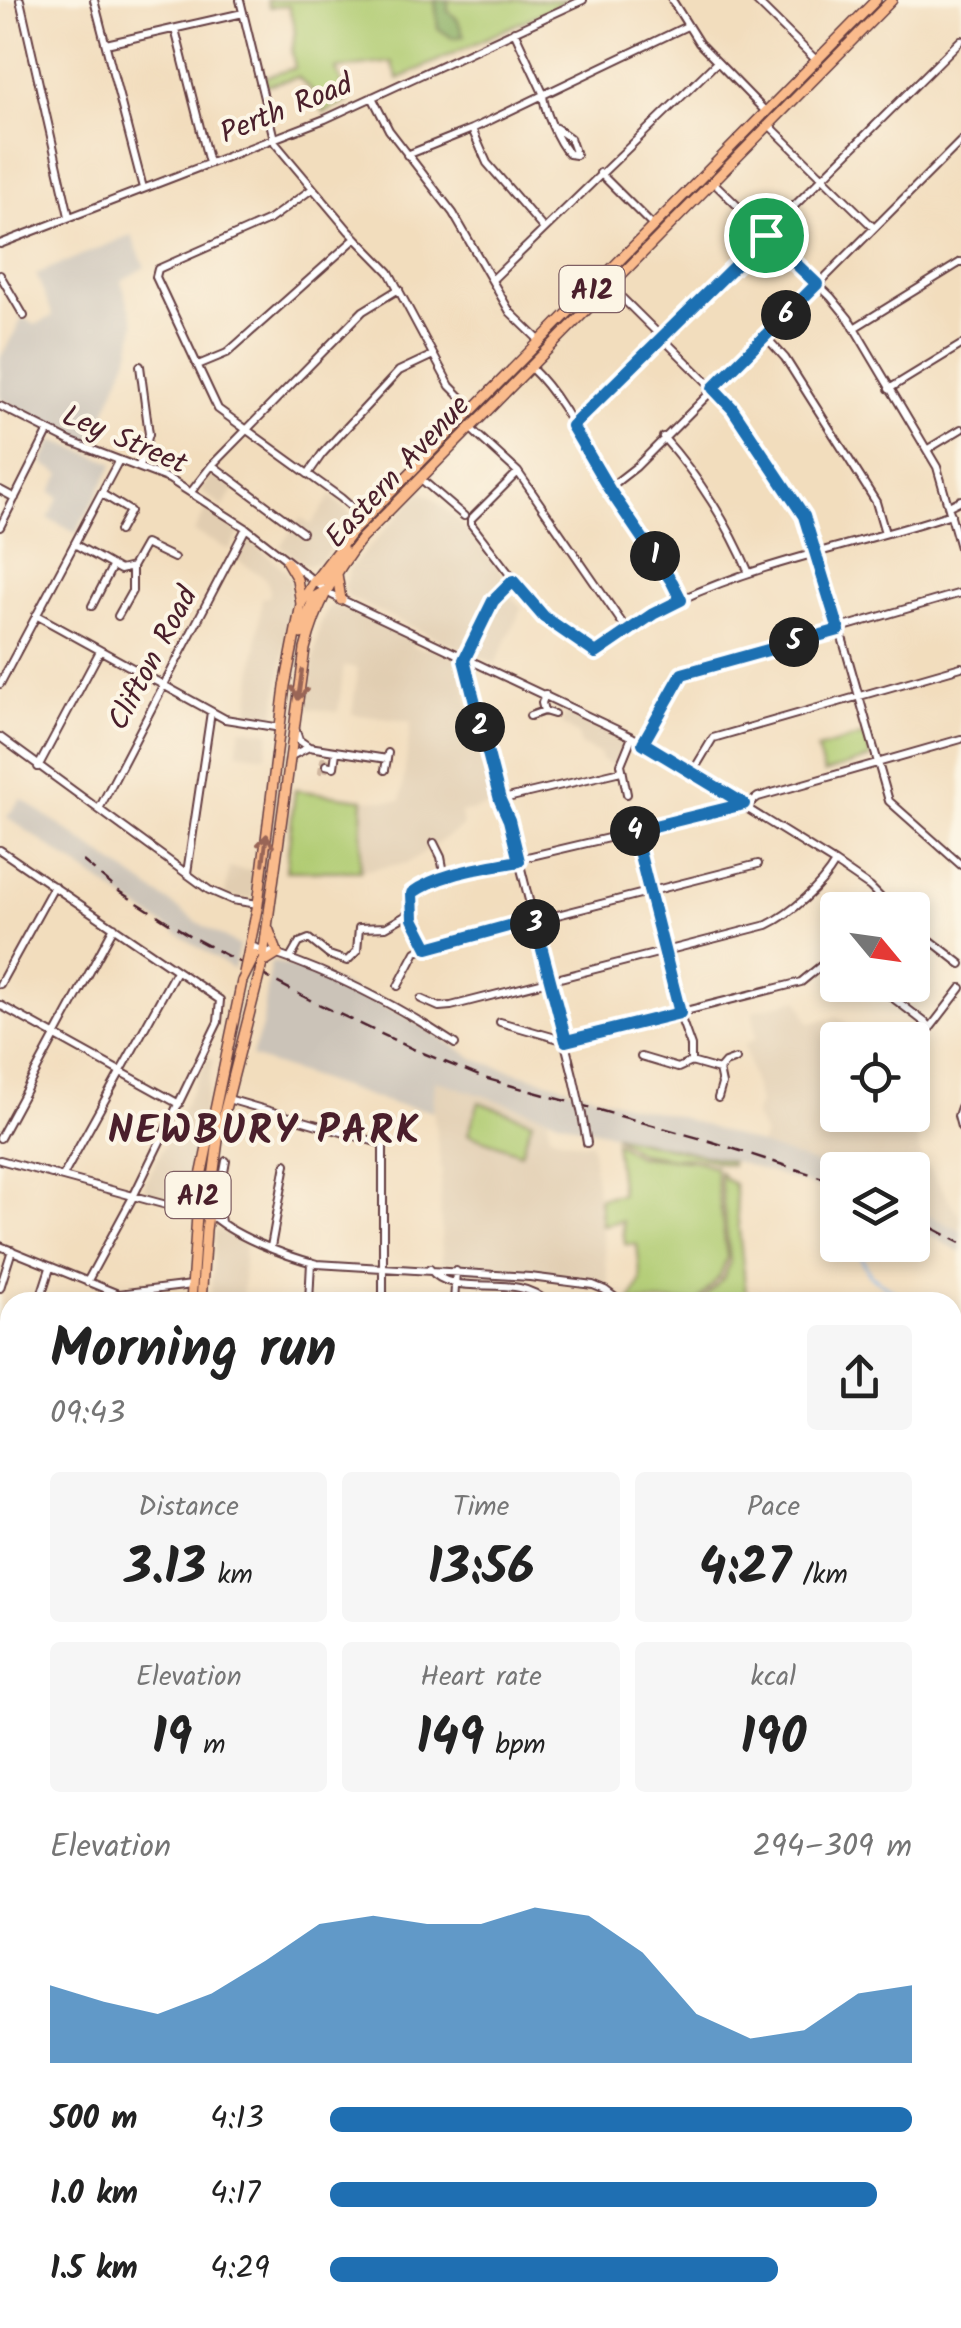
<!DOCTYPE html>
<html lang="en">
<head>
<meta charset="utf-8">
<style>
  :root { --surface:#fff; --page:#f6f6f6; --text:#222; --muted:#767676; --accent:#1f6fb2 }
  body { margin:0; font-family:Kalam,sans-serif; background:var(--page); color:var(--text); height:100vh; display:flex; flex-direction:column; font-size:38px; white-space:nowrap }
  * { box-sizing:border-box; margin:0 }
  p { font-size:32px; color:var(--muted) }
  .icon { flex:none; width:55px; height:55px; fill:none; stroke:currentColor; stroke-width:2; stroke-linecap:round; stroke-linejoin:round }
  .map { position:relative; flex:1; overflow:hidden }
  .side { position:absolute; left:0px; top:1292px; width:962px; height:1038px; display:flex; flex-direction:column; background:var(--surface); border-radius:30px 30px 0 0; box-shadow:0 5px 15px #0003 }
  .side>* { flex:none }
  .needle { width:65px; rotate:119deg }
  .tools { position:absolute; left:820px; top:892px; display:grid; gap:20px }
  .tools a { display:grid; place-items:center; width:110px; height:110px; border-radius:10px; background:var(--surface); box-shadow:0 5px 15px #0003; font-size:50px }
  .pin { position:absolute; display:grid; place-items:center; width:85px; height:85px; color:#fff; margin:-42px; border:5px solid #fff; border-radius:50%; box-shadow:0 2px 10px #0007 }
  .km { position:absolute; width:50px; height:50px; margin:-25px; border-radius:50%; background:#222; color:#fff; font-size:28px; line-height:50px; text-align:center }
  .round { display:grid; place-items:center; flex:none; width:105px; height:105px; border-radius:10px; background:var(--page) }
  .overview { display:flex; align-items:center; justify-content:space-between; height:170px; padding:0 50px }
  h1 { font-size:55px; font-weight:700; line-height:75px }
  .stats { display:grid; grid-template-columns:repeat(3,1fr); gap:15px; height:170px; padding:10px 50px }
  .stats div { display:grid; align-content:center; border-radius:10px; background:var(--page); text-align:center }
  .stats b { font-size:50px; font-weight:700 }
  .stats small { font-size:28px; font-weight:400 }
  .stats p { font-size:28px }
  .chart { height:280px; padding:20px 50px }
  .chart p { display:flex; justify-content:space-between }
  .chart svg { width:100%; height:180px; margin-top:10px; fill:var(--accent); opacity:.7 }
  ul { padding:0 50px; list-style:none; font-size:32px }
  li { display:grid; grid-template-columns:160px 120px 1fr; align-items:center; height:75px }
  li i { height:25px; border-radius:12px; background:var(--accent) }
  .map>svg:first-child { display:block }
  .built { fill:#e1cdb1 }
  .industrial { fill:#cbc3b8 }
  .green { fill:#b1cc73; stroke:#7e764f; stroke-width:2.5 }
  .forest { fill:#8cb065; stroke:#6b6848; stroke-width:2.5 }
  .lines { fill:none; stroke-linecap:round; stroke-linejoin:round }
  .stream { stroke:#7fb9f0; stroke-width:2.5 }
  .minor-tunnel { stroke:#d0b7a0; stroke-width:6; stroke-dasharray:6 3; stroke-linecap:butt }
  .minor-casing { stroke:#633c41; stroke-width:10 }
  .highway-casing { stroke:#633c41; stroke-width:12 }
  .minor { stroke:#fff; stroke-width:6 }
  .highway { stroke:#fabb8c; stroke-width:9 }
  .rail { stroke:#4a1f2b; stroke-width:2.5; stroke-dasharray:15 8; stroke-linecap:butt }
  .minor-bridge-casing { stroke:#633c41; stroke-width:10; stroke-linecap:butt }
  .highway-bridge-casing { stroke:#633c41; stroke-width:12; stroke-linecap:butt }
  .minor-bridge { stroke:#fff; stroke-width:6 }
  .highway-bridge { stroke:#fabb8c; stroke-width:9 }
  .oneway { stroke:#996557 }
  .route-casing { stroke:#fff; stroke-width:20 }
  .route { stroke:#1f6fb2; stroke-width:12 }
  .labels { text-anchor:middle; stroke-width:8; stroke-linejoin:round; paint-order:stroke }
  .shield { fill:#fcf5e5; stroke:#7f5f63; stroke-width:2.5 }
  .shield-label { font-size:28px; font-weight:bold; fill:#4a1f2b }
  .street-label { font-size:30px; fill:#4a1f2b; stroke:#fcf5e5 }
  .district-label { font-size:40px; font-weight:bold; letter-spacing:2.5px; fill:#4a1f2b; stroke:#fcf5e5 }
</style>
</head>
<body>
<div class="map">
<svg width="961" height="2328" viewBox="0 0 961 2328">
  <rect width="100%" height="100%" fill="#fcf5e5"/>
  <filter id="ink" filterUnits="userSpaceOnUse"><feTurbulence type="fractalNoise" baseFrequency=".01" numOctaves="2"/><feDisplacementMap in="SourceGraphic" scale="20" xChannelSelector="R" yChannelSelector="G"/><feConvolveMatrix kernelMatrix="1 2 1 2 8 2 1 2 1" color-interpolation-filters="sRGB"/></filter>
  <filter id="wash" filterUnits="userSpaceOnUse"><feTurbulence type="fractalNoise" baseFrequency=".0048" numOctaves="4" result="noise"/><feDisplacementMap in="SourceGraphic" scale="40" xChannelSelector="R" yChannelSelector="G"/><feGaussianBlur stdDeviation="2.25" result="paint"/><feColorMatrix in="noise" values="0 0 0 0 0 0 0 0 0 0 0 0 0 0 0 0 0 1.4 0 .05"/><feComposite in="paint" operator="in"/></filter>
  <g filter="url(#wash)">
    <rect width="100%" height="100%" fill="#f2ddbd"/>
    <path class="built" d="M 216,470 L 236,487 L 223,507 L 202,492 L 202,487 Z
      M 420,492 L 429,495 L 459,521 L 503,574 L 504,583 L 490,598 L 466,648 L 460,649 L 348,597 L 344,591 L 349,569 Z
      M 331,496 L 356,519 L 320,561 L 307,565 L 299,561 L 280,546 L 301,518 L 311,525 Z
      M 207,508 L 241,531 L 229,550 L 194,532 Z
      M 247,537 L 285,570 L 291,582 L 291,602 L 274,721 L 248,718 L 262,598 L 269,597 L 270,590 L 265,578 L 236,559 Z
      M 507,591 L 522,608 L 495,664 L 473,652 L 493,607 Z
      M 332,604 L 414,639 L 412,646 L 423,649 L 432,647 L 458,659 L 495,805 L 461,813 L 463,826 L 408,863 L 360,871 L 363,799 L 401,801 L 411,722 L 352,714 L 358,668 L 344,666 L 338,712 L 306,708 L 319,628 L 326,611 Z
      M 568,710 L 627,739 L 614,766 L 601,760 L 600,754 L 580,745 L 578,735 L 561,723 Z
      M 241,728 L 270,732 L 266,756 L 237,752 Z
      M 229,868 L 255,871 L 253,898 L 239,899 L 225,895 Z
      M 799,999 L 809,1023 L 839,1017 L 870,1040 L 838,1040 L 838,1115 L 912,1115 L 913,1099 L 919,1151 L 925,1166 L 927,1165 L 961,1218 L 961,1231 L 913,1206 L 912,1170 L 837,1171 L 760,1145 L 764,1134 L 754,1116 L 759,1102 L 744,1045 L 756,1038 L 753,1011 Z
      M 208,1058 L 213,1060 L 188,1197 L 178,1203 L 145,1194 L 144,1186 Z
      M 434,1079 L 548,1117 L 550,1135 L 582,1144 L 591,1142 L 609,1286 L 442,1263 L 440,1187 L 442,1174 L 433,1111 Z
      M 216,1229 L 245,1242 L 242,1302 L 210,1302 Z
      M 0,2069 L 10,2071 L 10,2320 L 210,2320 L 208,2328 L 0,2328 Z"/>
    <path class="industrial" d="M 131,235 L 145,267 L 121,281 L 135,323 L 131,349 L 93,443 L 63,432 L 0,399 L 0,358 L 21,321 L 19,315 L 35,325 L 53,316 L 36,274 Z
      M 53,440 L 114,463 L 76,533 L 48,518 L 59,497 L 51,492 L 61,474 L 42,463 Z
      M 21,798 L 199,923 L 239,946 L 234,970 L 142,911 L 7,817 Z
      M 271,961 L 315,972 L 407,1017 L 479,1061 L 638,1108 L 677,1116 L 837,1171 L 837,1194 L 737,1162 L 577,1126 L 435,1080 L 433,1111 L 393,1104 L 251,1057 L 262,1027 Z
      M 912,1206 L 961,1231 L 961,1253 L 913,1225 Z"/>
    <path class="green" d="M 267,0 L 569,0 L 398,79 L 392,62 L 336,69 L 349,101 L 324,113 L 317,96 L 298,77 L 266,85 L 264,77 L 295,68 L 292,52 L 295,31 L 289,6 L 269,7 Z
      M 865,735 L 871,758 L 824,773 L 817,749 Z
      M 295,790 L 363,799 L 360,871 L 286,871 Z
      M 479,1102 L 532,1121 L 521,1153 L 468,1134 Z
      M 614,1135 L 731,1161 L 731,1165 L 695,1157 L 674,1158 L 639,1153 Z
      M 615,1141 L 637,1156 L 697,1161 L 715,1167 L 727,1258 L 720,1276 L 697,1302 L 630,1302 L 641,1280 L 637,1245 L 625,1244 L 622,1221 L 602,1225 L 599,1198 L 621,1194 Z
      M 719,1170 L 725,1179 L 734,1184 L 747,1302 L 701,1302 L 724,1277 L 730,1261 Z
      M 0,1596 L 10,1601 L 10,1939 L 0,1935 Z
      M 0,1998 L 10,2006 L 10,2071 L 4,2070 L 5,2064 L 0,2063 Z
      M 953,2273 L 961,2283 L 961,2328 L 313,2328 L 314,2320 L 952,2320 Z"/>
    <path class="forest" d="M 435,0 L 448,0 L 448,11 L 457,19 L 464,36 L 452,38 L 438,28 Z
      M 0,1935 L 10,1939 L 10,2006 L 0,1998 Z"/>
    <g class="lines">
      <path class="stream" d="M 836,1193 L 838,1198
        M 855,1245 L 870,1275 L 909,1302
        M 952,1329 L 961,1335
        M 0,1944 L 10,1948
        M 300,2328 L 301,2320"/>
    </g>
  </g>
  <g filter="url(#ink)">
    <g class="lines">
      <path class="minor-tunnel" d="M 323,760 L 327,761 L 325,772 L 321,771 Z"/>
      <g class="minor-casing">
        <path id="minor" d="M 20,0 L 69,216
          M 94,0 L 143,188
          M 240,0 L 275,143 L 349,231 L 389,272 L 450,386 L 473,409
          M 672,0 L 699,43 L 766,112
          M 755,0 L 816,60
          M 175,29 L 209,163
          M 514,31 L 543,93 C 543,108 558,143 569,154 L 576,155 L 570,138 L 556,128
          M 106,44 L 243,13
          M 372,97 L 389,130 L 453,213 L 510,312 L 540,341
          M 769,125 L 873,227
          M 472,129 L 487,163 L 543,228
          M 407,155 L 472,129 L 687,26
          M 600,173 L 653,226
          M 713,182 L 831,297 L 849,319 L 937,467 L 961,551
          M 312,189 L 269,220 L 158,269 L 156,277 L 218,409 L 341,498 L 365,519
          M 0,244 L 325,119 L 583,0
          M 0,275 L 24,316
          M 492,280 L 716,63
          M 610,286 L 733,408 L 804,516 L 817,550 L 889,801 L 961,865
          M 854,328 L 961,262
          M 765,336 L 785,358 L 876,502 L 885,533
          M 198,365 L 227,353 L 356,238
          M 530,367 C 566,401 584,449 609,490 C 633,527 662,560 681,599
          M 889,389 L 961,345
          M 0,406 L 69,441 L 169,479 L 246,528 L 332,595 L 632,737 L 835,863 L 870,887 L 893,910
          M 573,426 L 961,40
          M 470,428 L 518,472 L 627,630
          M 663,437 C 698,476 729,525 749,573
          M 928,449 L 961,429
          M 212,465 L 302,532
          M 139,466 L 149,434 L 140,366
          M 518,472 L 471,519 L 471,524 L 537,610 L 595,653 C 624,637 649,614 680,600 C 767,560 861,544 951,514
          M 308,474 L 322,454 L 399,371 L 433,355
          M 421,479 L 464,516
          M 609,488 L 636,467 L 961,141
          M 0,490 L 15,498
          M 191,492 L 212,465 L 363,311 L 399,289
          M 102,494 L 130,511 L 119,531
          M 949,506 L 961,500
          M 0,527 L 48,432
          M 76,545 L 120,570 L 132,567 L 145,544 L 174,558
          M 513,581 L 493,601 L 463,662 L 499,800 L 509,821 L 574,1079
          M 92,606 L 112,567
          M 36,615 L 225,719 L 281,728
          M 118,616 L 132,591 L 132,567
          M 0,684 L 119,460
          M 545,694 L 542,703 L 544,711 L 554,714
          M 530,716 L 544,711
          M 0,737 L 209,890 L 232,900 L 258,904
          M 643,743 L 685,673 L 961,593
          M 309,747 L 387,759
          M 291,756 L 309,747 L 299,740 L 295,728
          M 326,765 L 334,767 L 336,752
          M 38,767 L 100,651
          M 385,770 L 388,753
          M 692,773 L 713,738 L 961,667
          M 627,794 L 621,764 L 632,737
          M 499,800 L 621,771
          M 99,809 L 246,528
          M 634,831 L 679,1013 L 691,1046 L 691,1062 L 678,1068 L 641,1057
          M 434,843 L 441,857 L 445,878
          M 0,850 L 220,1000 L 218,1022 L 133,1197 L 87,1282
          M 758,864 L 428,948 L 413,919 L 411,893 L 459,873 L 732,809 L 750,803 L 758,797 L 961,739
          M 187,873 L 211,712
          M 912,926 L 961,964
          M 250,946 C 324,968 391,1001 455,1044
          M 291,957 L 299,943 L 309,939 L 329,955 L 347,961 L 357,951 L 359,928 L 386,927 L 412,912
          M 0,984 L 54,886
          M 876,985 L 931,1027
          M 398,986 L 416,952 L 428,948
          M 421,999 L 439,1007 L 451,1006 L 767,925 C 792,913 821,887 835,863
          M 0,1005 L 179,1104
          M 500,1022 L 566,1041 L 801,982 L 838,952
          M 912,1040 L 931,1027 L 961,988
          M 691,1062 L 719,1070 L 722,1084 L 718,1098
          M 719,1070 L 725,1063 L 736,1059
          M 228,1099 L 383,1144 L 383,1302
          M 961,1107 L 958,1116 L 961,1127
          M 582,1115 L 587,1143
          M 0,1138 L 114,927
          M 0,1160 L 196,1213
          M 63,1176 L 176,971
          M 208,1212 C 230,1235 286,1256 317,1264 L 530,1277 L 593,1285 L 605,1290 L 621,1302
          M 221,1222 L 218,1205 L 226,1161
          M 0,1246 L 118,1294 L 192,1285
          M 271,1247 L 286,1164
          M 430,1269 C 454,1301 517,1270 546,1302
          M 0,1288 L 12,1250
          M 39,1302 L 50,1268
          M 309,1302 L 311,1262
          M 454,1302 L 456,1271
          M 0,1525 L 10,1533
          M 0,1592 L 10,1597
          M 952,2262 L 961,2271"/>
      </g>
      <g class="highway-casing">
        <path id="highway" d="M 287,562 L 297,579 L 301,604
          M 337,574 L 341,600
          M 313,583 L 323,581 L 344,551
          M 301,634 L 314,597 L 325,591
          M 248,954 L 258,904 L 285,686 L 301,604 L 313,583 L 352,532 L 876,0
          M 262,964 L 305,649 C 316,606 334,573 362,538 L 892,0
          M 262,964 L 278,954 L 268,928
          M 191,1302 L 199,1186 L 242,981
          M 201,1302 L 206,1230 L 219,1133 L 257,984
          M 277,2328 L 279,2320
          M 289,2328 L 291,2320"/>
      </g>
      <use href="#minor" class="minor"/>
      <use href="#highway" class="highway"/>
      <path class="rail" d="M 83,861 L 120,892 L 192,937 L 310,1000 L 413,1049 L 484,1078 L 713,1142 L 838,1183
        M 912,1217 L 961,1243"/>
      <g class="minor-bridge-casing">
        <path id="minor-bridge" d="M 574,1079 L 582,1115"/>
      </g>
      <g class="highway-bridge-casing">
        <path id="highway-bridge" d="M 244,973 L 248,954
          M 242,981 L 255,955
          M 257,984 L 262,964"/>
      </g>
      <use href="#minor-bridge" class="minor-bridge"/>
      <use href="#highway-bridge" class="highway-bridge"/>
    </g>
    <defs><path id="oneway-shaft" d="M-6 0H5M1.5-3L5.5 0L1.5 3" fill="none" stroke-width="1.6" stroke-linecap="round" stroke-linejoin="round" transform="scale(2.5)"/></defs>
    <g class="oneway">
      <use href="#oneway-shaft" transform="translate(300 685) rotate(98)"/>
      <use href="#oneway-shaft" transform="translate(265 849) rotate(-83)"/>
    </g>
  </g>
  <g class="lines" filter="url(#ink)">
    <g class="route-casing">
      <path id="route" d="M 766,235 L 817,284 L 713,388 L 732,408 L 804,516 L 839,630 L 682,674 L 643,743 L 744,804 L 634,831 L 680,1013 L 566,1041 L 534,919 L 428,948 L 413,919 L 412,893 C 441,872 484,868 519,861 L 509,820 L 500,800 L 464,660 L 493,601 L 513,581 L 544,617 L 596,653 L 653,614 L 681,600 L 672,582 L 609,489 L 572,426 Z"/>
    </g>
    <use href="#route" class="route"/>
  </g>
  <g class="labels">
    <g class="shield">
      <rect x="559.5" y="266" width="65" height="46" rx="8"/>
      <rect x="165.5" y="1172" width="65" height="46" rx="8"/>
    </g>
    <g class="shield-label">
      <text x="592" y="299">A12</text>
      <text x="198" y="1205">A12</text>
    </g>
    <g class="street-label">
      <text transform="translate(286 108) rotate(-22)" y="10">Perth Road</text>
      <text transform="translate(125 439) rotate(23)" y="10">Ley Street</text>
      <text transform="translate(397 471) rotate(-47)" y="10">Eastern Avenue</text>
      <text transform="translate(152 658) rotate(-62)" y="10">Clifton Road</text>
    </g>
    <g class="district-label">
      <text x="265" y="1143">NEWBURY PARK</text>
    </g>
  </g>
</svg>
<div class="tools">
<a><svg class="needle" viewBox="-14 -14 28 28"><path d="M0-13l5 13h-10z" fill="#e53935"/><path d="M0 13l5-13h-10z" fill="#767676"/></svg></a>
<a><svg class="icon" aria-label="locate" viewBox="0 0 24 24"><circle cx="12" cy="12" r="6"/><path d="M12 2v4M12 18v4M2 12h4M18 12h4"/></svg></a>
<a><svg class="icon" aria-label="layers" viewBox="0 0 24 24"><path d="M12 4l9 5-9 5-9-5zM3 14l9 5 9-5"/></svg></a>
</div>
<div class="pin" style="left:766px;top:235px;background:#1e9e55"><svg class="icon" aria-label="arrive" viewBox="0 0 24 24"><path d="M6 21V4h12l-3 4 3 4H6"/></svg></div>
<b class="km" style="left:655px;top:556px">1</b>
<b class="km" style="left:480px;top:727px">2</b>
<b class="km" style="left:535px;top:924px">3</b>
<b class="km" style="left:635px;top:831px">4</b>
<b class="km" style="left:794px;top:642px">5</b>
<b class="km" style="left:786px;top:315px">6</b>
<section class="side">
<div class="overview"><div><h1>Morning run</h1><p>09:43</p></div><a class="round"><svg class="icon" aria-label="share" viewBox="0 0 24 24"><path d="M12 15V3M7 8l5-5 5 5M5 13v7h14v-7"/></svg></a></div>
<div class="stats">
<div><p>Distance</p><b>3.13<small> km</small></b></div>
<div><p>Time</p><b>13:56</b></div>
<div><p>Pace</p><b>4:27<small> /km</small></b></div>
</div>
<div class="stats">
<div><p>Elevation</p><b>19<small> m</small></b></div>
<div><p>Heart rate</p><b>149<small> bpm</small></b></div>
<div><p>kcal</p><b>190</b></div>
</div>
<div class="chart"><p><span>Elevation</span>294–309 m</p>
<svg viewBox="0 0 160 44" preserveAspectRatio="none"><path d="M0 44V25L10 29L20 32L30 27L40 19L50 10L60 8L70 10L80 10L90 6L100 8L110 17L120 32L130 38L140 36L150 27L160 25V44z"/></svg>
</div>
<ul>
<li><b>500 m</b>4:13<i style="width:100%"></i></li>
<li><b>1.0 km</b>4:17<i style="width:94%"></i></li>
<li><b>1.5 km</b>4:29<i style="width:77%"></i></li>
</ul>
</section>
</div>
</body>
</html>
